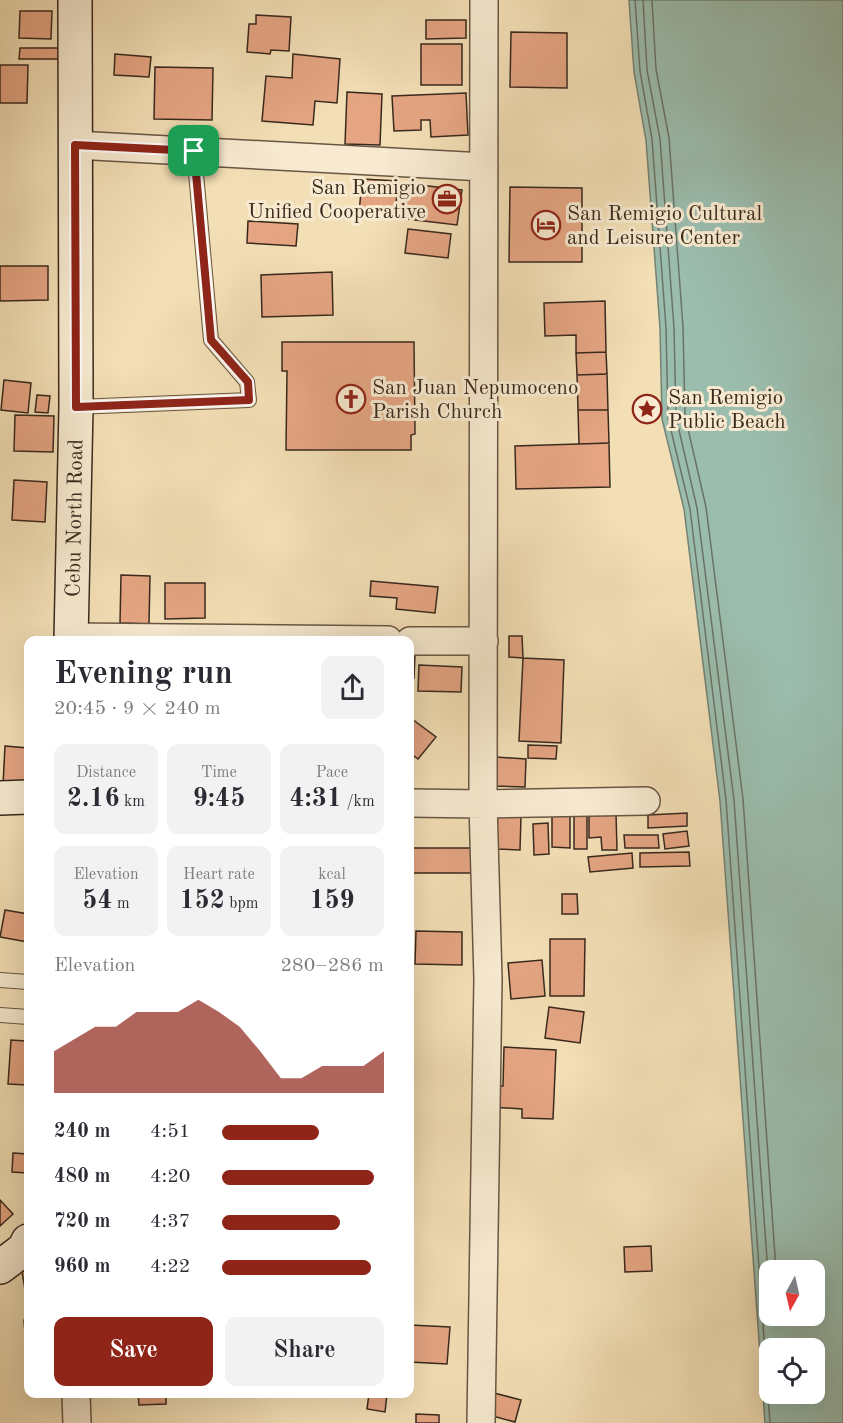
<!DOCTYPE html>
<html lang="en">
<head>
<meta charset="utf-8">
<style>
  :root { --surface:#fff; --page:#f2f2f3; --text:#2b2b33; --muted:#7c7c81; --accent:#8f2418 }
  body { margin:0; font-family:"Old Standard TT",serif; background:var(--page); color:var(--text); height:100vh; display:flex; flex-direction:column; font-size:22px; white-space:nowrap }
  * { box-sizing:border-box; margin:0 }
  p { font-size:20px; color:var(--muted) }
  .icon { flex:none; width:33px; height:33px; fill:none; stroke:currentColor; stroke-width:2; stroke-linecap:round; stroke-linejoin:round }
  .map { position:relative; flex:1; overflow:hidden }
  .sheet { position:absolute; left:24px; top:636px; width:390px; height:762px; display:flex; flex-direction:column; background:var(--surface); border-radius:12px; box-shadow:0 6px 24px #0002 }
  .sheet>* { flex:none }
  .needle { width:39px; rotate:188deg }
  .tools { position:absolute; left:759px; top:1260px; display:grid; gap:12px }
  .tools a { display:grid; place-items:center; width:66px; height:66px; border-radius:12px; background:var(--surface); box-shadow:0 6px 24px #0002; font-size:30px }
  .pin { position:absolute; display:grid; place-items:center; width:51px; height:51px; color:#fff; margin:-26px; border-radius:12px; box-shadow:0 3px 9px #0006 }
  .round { display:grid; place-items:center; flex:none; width:63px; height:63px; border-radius:12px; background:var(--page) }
  .headline { display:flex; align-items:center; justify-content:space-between; height:102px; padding:0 30px }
  h1 { font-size:33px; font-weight:800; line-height:45px }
  .stats { display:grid; grid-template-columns:repeat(3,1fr); gap:9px; height:102px; padding:6px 30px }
  .stats div { display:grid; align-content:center; border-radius:12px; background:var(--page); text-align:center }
  .stats b { font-size:26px; font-weight:800 }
  .stats small { font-size:16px; font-weight:400 }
  .stats p { font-size:16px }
  .chart { height:168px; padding:12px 30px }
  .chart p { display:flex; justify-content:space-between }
  .chart svg { width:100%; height:108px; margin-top:6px; fill:var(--accent); opacity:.7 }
  .action { display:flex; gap:12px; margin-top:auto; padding:12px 30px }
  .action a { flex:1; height:69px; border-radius:12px; background:var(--accent); color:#fff; font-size:24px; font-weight:800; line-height:69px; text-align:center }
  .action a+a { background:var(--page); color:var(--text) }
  ul { padding:0 30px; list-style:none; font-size:20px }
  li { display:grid; grid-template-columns:96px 72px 1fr; align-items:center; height:45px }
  li i { height:15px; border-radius:8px; background:var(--accent) }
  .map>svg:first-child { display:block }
  .water { fill:#9bbdae; stroke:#748274; stroke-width:1.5; fill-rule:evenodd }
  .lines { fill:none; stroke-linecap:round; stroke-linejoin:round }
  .shore { stroke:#6a7366; stroke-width:1.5 }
  .building { fill:#e5a583; stroke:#39291d; stroke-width:1.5 }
  .lane-casing { stroke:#685643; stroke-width:16 }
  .street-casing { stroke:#685643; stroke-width:30 }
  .secondary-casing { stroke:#39291d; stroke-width:36 }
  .lane { stroke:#f7ead0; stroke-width:14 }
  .street { stroke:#f7ead0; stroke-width:27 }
  .secondary { stroke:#f7ead0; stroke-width:33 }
  .route-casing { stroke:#fff; stroke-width:12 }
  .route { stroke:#8f2418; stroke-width:8 }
  .labels { text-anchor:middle; stroke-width:6; stroke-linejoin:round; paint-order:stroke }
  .poi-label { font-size:21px; fill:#39291d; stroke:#f7ead0; text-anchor:start }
  .street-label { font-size:21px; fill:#39291d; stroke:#f7ead0 }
</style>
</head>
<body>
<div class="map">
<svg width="843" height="1423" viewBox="0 0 843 1423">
  <rect width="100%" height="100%" fill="#f3dfb6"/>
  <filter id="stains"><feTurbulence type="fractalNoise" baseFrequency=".00333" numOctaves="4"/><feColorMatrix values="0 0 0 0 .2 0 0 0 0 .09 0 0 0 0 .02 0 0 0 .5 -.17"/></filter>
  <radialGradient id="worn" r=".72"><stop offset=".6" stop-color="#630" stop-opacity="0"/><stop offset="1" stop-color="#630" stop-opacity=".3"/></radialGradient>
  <path class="water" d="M 629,0 L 843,0 L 843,1423 L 765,1423 L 720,801 L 684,509 L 662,419 L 660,328 L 646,140 L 634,72 ZM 770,1270 L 814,1270 L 814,1316 L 770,1316 ZM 770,1348 L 814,1348 L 814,1394 L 770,1394 Z"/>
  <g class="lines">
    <path class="shore" d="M 635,0 L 640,71 L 652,139 L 666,328 L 668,418 L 690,509 L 726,800 L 770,1423
      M 643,0 L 647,70 L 660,139 L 674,328 L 676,417 L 697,508 L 734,800 L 770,1301
      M 652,0 L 656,69 L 669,138 L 683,327 L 685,416 L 706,507 L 743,799 L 776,1270"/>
  </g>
  <path class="building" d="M 20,11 L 52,11 L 51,39 L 19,38 Z
    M 256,15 L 291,17 L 289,51 L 271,50 L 270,54 L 247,52 L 249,24 L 256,24 Z
    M 426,20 L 466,20 L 466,38 L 426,39 Z
    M 511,32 L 567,33 L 567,88 L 510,87 Z
    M 421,44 L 462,44 L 462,85 L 421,85 Z
    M 20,48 L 63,48 L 63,59 L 19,59 Z
    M 115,54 L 151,57 L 149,77 L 114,75 Z
    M 293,54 L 340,59 L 337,103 L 315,101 L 313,125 L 262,121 L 266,76 L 292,78 Z
    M 0,65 L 28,65 L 27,103 L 0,103 Z
    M 155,67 L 213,68 L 212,120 L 154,119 Z
    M 347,92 L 382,94 L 380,145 L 345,144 Z
    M 466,93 L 468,135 L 431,137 L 430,120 L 421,120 L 421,130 L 394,131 L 392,96 Z
    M 362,179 L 398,181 L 395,217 L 359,214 Z
    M 403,183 L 462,190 L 457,225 L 399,218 Z
    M 510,187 L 582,188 L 582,262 L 509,262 Z
    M 248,221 L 298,224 L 296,246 L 247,243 Z
    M 408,229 L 451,234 L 448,258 L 405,253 Z
    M 0,266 L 48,266 L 48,300 L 0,301 Z
    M 332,272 L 333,315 L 262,317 L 261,275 Z
    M 605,301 L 606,352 L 576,353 L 576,335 L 545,336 L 544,303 Z
    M 282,342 L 414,342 L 415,434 L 411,435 L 411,450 L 286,450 L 287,371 L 282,371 Z
    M 606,352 L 607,374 L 577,375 L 576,353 Z
    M 607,374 L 608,410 L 578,410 L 577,375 Z
    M 4,380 L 31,383 L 28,413 L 1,410 Z
    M 37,395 L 50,396 L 48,413 L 35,412 Z
    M 578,410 L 608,410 L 609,443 L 579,444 Z
    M 15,415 L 54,416 L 53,452 L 14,451 Z
    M 609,443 L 610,487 L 516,489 L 515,446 Z
    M 14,480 L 47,482 L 45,522 L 12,520 Z
    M 121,575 L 150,576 L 149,624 L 120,623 Z
    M 371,581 L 438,587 L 435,613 L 396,609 L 397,598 L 370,596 Z
    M 165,583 L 205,583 L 205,618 L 165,619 Z
    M 509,636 L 522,636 L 523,658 L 509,657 Z
    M 410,655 L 415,655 L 414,678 L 410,677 Z
    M 523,658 L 564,660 L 561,743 L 519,741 Z
    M 419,665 L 462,667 L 461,692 L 418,691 Z
    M 412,719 L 436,737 L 418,759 L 410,753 L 410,721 Z
    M 528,745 L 557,746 L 556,759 L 528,758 Z
    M 5,746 L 28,748 L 28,786 L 3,785 Z
    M 495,757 L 526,759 L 525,787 L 493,786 Z
    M 552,813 L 570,813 L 570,848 L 552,847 Z
    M 616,813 L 617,850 L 602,850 L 601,837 L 589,838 L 589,814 Z
    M 687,813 L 687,826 L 648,828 L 648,815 Z
    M 497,815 L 521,816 L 520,850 L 496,849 Z
    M 574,815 L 587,815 L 587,849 L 574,849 Z
    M 548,823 L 549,854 L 534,855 L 533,824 Z
    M 687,831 L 689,846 L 665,849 L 663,834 Z
    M 624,835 L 658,835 L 659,848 L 625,848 Z
    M 410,848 L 472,848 L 472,873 L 410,873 Z
    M 689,852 L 690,866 L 640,867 L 640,853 Z
    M 632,853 L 633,868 L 590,872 L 588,857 Z
    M 562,894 L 577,894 L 578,914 L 562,914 Z
    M 5,910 L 28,914 L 28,942 L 0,937 Z
    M 416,931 L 462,932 L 462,965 L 415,964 Z
    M 550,939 L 585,939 L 584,996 L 550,996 Z
    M 542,960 L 545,996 L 511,999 L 508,963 Z
    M 549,1007 L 584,1012 L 580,1043 L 545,1038 Z
    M 27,1033 L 28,1033 L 28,1085 L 8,1084 L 11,1040 L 26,1041 Z
    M 504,1047 L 556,1050 L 553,1119 L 522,1118 L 522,1109 L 491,1107 L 492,1085 L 503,1086 Z
    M 13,1153 L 28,1154 L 27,1173 L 12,1172 Z
    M 0,1200 L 13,1214 L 0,1226 Z
    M 651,1246 L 652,1271 L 625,1272 L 624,1247 Z
    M 28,1270 L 28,1309 L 22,1271 Z
    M 28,1319 L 28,1346 L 26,1347 L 24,1320 Z
    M 410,1325 L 450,1327 L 447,1364 L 410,1362 Z
    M 494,1393 L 521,1400 L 515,1422 L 489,1415 Z
    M 138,1394 L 166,1394 L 166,1404 L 139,1405 Z
    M 369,1394 L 387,1394 L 385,1412 L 367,1409 Z
    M 416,1414 L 439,1415 L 439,1423 L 416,1423 Z"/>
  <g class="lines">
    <g class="lane-casing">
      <path id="lane" d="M 76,407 L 249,400 L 247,382 L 211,340 L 194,151
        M 0,980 L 28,982
        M 0,1015 L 28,1017"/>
    </g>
    <g class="street-casing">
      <path id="street" d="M 75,145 L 484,167
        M 71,637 L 388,640
        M 410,641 L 484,641
        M 410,803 L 483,804 L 646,801
        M 76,1394 L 77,1423
        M 481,1423 L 488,979 L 483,804 L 484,0"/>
    </g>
    <g class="secondary-casing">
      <path id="secondary" d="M 71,640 L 76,407 L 75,0
        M 0,798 L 28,797
        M 0,1267 L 24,1249 L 28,1241"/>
    </g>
    <use href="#lane" class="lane"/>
    <use href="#street" class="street"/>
    <use href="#secondary" class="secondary"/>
  </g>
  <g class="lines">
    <g class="route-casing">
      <path id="route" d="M 75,145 L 194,151 L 211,340 L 248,382 L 249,400 L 76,407 Z"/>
    </g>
    <use href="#route" class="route"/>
  </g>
  <defs>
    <g id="office-ring" transform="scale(1.5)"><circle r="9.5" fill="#f7ead0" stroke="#8f2418" stroke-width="1.5"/><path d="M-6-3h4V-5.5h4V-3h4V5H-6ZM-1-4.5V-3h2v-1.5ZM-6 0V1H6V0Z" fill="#8f2418"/></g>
    <g id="hotel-ring" transform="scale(1.5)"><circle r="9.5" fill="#f7ead0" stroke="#8f2418" stroke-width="1.5"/><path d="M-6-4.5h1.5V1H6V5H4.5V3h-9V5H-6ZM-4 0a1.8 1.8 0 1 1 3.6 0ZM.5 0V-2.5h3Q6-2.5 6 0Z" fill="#8f2418"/></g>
    <g id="church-ring" transform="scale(1.5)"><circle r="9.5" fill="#f7ead0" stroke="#8f2418" stroke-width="1.5"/><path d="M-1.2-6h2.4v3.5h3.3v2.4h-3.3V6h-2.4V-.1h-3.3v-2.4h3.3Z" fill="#8f2418"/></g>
    <g id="sight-ring" transform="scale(1.5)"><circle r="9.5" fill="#f7ead0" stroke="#8f2418" stroke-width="1.5"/><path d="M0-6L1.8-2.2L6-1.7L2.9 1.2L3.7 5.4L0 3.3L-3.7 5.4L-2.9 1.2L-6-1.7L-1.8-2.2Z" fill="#8f2418"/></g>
  </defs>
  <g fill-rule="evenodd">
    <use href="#office-ring" x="447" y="199"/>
    <use href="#hotel-ring" x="546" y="225"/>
    <use href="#church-ring" x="351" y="399"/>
    <use href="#sight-ring" x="647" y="409"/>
  </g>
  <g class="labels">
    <g class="poi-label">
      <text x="426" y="194" text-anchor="end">San Remigio<tspan x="426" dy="24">Unified Cooperative</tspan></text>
      <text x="567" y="220">San Remigio Cultural<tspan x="567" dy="24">and Leisure Center</tspan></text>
      <text x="372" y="394">San Juan Nepumoceno<tspan x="372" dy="24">Parish Church</tspan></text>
      <text x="668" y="404">San Remigio<tspan x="668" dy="24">Public Beach</tspan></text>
    </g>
    <g class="street-label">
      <text transform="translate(74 518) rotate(-89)" y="7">Cebu North Road</text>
    </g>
  </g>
  <rect width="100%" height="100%" filter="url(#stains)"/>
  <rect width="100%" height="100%" fill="url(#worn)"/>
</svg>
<div class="tools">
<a><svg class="needle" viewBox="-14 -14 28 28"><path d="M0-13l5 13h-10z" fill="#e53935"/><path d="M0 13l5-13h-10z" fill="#7c7c81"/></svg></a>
<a><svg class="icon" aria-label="locate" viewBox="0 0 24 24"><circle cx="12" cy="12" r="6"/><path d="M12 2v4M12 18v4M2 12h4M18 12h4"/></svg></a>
</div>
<div class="pin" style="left:194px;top:151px;background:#1e9e55"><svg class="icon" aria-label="arrive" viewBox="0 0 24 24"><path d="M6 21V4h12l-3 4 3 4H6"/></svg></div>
<section class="sheet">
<div class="headline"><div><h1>Evening run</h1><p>20:45 · 9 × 240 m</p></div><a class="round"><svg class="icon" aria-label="share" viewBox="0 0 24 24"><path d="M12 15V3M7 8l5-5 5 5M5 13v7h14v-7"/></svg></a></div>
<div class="stats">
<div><p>Distance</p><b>2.16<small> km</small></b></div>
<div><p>Time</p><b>9:45</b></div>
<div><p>Pace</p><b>4:31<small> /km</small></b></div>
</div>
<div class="stats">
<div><p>Elevation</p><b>54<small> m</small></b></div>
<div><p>Heart rate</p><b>152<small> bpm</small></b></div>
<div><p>kcal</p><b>159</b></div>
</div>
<div class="chart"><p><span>Elevation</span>280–286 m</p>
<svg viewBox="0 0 160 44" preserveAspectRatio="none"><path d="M0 44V27L10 22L20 17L30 17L40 11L50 11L60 11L70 6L80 11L90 17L100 27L110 38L120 38L130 33L140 33L150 33L160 27V44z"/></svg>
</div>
<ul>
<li><b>240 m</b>4:51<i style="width:60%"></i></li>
<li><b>480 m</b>4:20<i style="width:94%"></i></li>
<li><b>720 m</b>4:37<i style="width:73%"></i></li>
<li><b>960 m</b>4:22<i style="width:92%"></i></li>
</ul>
<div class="action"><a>Save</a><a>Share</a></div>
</section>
</div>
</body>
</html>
